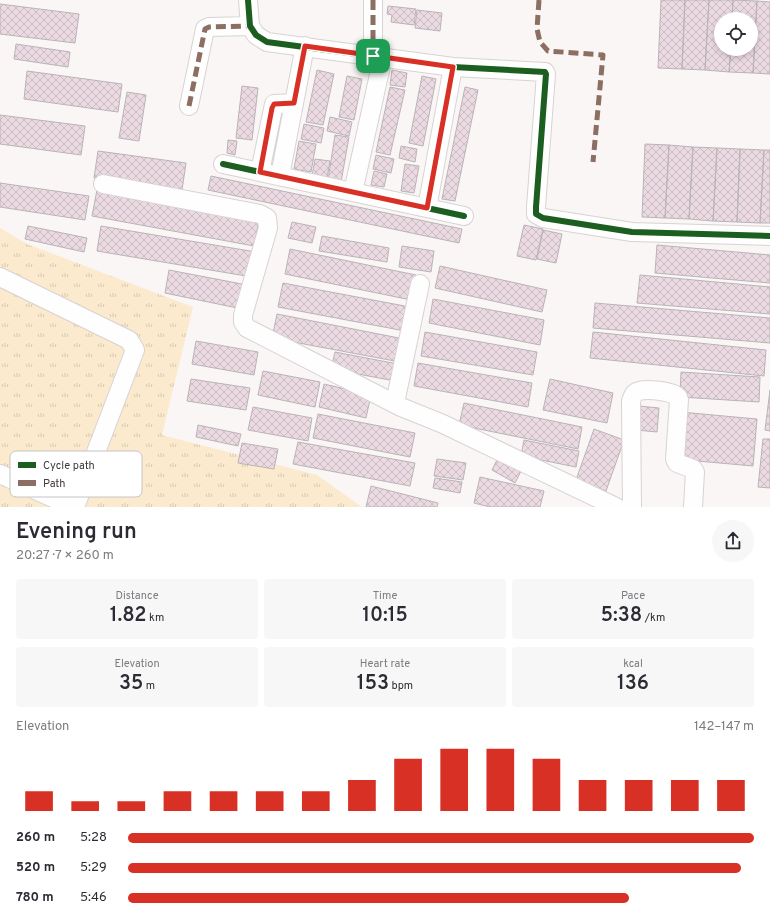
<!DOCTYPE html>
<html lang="en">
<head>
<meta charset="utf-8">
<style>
  :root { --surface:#fff; --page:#f7f7f7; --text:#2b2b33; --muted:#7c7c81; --accent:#d93025 }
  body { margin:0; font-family:Overpass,sans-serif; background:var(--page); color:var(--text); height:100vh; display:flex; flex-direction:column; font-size:15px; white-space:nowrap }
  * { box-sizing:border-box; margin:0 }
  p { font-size:13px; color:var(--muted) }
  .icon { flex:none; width:22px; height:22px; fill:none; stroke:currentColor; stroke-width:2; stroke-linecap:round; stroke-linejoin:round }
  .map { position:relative; height:507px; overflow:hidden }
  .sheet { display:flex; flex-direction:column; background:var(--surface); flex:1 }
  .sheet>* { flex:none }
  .fabs { position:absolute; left:714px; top:12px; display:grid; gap:8px }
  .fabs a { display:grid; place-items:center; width:44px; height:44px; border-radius:50%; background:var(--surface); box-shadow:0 2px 6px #0003; font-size:20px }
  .pin { position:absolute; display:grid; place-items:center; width:34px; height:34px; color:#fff; margin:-17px; border-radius:8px; box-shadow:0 2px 6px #0006 }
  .round { display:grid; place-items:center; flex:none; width:42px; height:42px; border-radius:21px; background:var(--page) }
  .summary { display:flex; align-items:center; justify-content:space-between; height:68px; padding:0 16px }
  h1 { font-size:22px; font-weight:600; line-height:30px }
  .metrics { display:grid; grid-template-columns:repeat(3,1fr); gap:6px; height:68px; padding:4px 16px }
  .metrics div { display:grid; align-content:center; border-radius:4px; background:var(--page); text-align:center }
  .metrics b { font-size:20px; font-weight:600 }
  .metrics small { font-size:11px; font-weight:400 }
  .metrics p { font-size:11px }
  .chart { height:112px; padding:8px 16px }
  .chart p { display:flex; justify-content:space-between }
  .chart svg { width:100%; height:72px; margin-top:4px; stroke:var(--accent); stroke-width:6 }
  ul { padding:0 16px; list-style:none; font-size:13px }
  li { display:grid; grid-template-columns:64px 48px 1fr; align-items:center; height:30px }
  li i { height:10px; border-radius:5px; background:var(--accent) }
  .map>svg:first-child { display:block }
  .grass { fill:url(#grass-tufts) }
  .building { fill:url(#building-cross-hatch); stroke:#b9b4b5 }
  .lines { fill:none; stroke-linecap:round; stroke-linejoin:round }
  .minor-casing { stroke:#d8d3d2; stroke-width:20 }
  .minor { stroke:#fefefe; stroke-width:18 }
  .quiet { stroke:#8d6e63; stroke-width:5; stroke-dasharray:10 5; stroke-linecap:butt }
  .cycleway-casing { stroke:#fff; stroke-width:8 }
  .cycleway { stroke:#1b5e20; stroke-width:6 }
  .route-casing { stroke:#fff; stroke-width:8 }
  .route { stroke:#d93025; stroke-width:5 }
  .key { fill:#fff; stroke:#c6c4c4; stroke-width:1 }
  .key-label { font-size:11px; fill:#413a3a }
</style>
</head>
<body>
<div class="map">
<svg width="770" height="507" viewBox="0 0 770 507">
  <defs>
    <pattern id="grass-tufts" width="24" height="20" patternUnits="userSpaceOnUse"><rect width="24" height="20" fill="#fbeacd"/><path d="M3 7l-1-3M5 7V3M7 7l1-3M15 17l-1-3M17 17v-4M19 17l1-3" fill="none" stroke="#d8c9b1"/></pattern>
    <pattern id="building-cross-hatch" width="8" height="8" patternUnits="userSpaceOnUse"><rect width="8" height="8" fill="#ecdae2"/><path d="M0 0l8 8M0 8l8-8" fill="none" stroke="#ccbcc3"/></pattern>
  </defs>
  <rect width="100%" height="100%" fill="#faf6f6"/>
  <path class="grass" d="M 0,228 L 27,244 L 193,307 L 162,435 L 317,475 L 362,507 L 0,507 Z"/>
  <path class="building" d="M 661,0 L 685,0 L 682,69 L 658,68 Z
    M 685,0 L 709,0 L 705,70 L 682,69 Z
    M 709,0 L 733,0 L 732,19 L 721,19 L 721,49 L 731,49 L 729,72 L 705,70 Z
    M 733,0 L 757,1 L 753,73 L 729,72 L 731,49 L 751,49 L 751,19 L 732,19 Z
    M 757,1 L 770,2 L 770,74 L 753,73 Z
    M 0,4 L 79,14 L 75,43 L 0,34 Z
    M 388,6 L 416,9 L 414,25 L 391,22 L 392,15 L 387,14 Z
    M 417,10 L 442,13 L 440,31 L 415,28 Z
    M 16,44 L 70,52 L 68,67 L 14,59 Z
    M 317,70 L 334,74 L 323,125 L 306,122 Z
    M 392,70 L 407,73 L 405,87 L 390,85 Z
    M 27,71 L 122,84 L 118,112 L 24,99 Z
    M 347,76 L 362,79 L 354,120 L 339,117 Z
    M 422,76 L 436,79 L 423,146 L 409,143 Z
    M 242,86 L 258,88 L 252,140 L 236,138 Z
    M 390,87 L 405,90 L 390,155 L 376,152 Z
    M 465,87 L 478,90 L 455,201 L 442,199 Z
    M 127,92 L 146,95 L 139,141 L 119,138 Z
    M 0,115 L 85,126 L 81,155 L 0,144 Z
    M 330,117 L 352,122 L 349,136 L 327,131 Z
    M 304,124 L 324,128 L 321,143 L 301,139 Z
    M 335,135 L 349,137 L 341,182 L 328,180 Z
    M 228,140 L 237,141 L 235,155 L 227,153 Z
    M 299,141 L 316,144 L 311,172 L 294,169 Z
    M 645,144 L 669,145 L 665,218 L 642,217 Z
    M 669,145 L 693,147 L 689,219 L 665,218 Z
    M 401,146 L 417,149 L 415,162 L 399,158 Z
    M 693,147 L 717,148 L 713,221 L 689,219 Z
    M 717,148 L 740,149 L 737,222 L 713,221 Z
    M 740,149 L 764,150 L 760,223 L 737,222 Z
    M 764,150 L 770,150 L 770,223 L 760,223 Z
    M 98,151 L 186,163 L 182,190 L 94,178 Z
    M 376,155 L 394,159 L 391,173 L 373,169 Z
    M 315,159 L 330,161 L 327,178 L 312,176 Z
    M 405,164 L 419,166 L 414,193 L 401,191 Z
    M 374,171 L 387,174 L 384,187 L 371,185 Z
    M 211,176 L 462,229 L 459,243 L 208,190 Z
    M 0,183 L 89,196 L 85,220 L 0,207 Z
    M 97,190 L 259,220 L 254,246 L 92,216 Z
    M 292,222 L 316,227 L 312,243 L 288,238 Z
    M 524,225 L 543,229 L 536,260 L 517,256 Z
    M 28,226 L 87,238 L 84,252 L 25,239 Z
    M 101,226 L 256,252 L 252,277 L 97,251 Z
    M 543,230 L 562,234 L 556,263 L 537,259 Z
    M 322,236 L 389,248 L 387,262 L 319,251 Z
    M 657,245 L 770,255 L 770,283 L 655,273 Z
    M 402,246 L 434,251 L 431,272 L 399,267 Z
    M 290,249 L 416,275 L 411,300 L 285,274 Z
    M 440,266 L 547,290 L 542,312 L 435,288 Z
    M 169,270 L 247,285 L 242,309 L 165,293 Z
    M 640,275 L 770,287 L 770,314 L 637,303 Z
    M 283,283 L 410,307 L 405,331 L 278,307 Z
    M 433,299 L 544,320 L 540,345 L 429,323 Z
    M 595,303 L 770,318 L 770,343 L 593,328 Z
    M 277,314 L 404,339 L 400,362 L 272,338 Z
    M 425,332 L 537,352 L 533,375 L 421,356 Z
    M 593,332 L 766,350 L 764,376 L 590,358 Z
    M 196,341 L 258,352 L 254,375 L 192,364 Z
    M 335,352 L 398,364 L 395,381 L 331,369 Z
    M 418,363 L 532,383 L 528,407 L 414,386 Z
    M 263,371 L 320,382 L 315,407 L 258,395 Z
    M 681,372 L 760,377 L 759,402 L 680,397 Z
    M 191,379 L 250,388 L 246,410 L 187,401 Z
    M 550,379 L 613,393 L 607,423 L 543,410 Z
    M 324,384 L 371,395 L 366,418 L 319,407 Z
    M 770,390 L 770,431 L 765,430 Z
    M 464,403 L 582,427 L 578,449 L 459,425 Z
    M 639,406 L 659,408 L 657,432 L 636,430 Z
    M 253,407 L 312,418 L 308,441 L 248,430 Z
    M 680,412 L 757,419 L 753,466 L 675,459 Z
    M 318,414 L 415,433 L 410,457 L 313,438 Z
    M 198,425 L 241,434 L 238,446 L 196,437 Z
    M 594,429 L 624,440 L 606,491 L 576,480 Z
    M 763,439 L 770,439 L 770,488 L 758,487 Z
    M 524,440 L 579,451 L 576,467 L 521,456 Z
    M 298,442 L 415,463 L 410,486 L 293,464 Z
    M 242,443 L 278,449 L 274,469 L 238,463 Z
    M 499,456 L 522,469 L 515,483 L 492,470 Z
    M 437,459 L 466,463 L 463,480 L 434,476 Z
    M 480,477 L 544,491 L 540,507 L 490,507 L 474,503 Z
    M 435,478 L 462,482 L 460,493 L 433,488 Z
    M 371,486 L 438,503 L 437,507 L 366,507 Z"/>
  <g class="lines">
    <g class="minor-casing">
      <path id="minor" d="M 248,0 L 250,26 L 256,35 L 267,42 L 453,67 L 545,72 L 546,74 L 536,207 L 536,214 L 543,218 L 632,232 L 770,236
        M 373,0 L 373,56
        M 189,106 L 205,29 L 209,27 L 250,26
        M 223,164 L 464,216
        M 260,172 L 274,104 L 294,103
        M 280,176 L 305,46
        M 103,184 L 260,214 L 267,218 L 268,228 L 243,315 L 243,322 L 247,328 L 401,407 L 443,424 L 616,507
        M 353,192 L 383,57
        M 427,208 L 453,67
        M 0,277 L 129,340 L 135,350 L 75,507
        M 395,403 L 420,284
        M 0,474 L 73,507
        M 632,507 L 631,401 C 632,399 633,394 635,393 C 641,387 673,391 678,397 L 679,400 L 675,459 L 677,463 L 693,469 L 695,472 L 693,507"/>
    </g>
    <use href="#minor" class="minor"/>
    <path class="quiet" d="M 373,0 L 373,56
      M 539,0 L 537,29 L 540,42 L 548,51 L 603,55 L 593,162
      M 189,106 L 205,29 L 209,27 L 250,26"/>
    <g class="cycleway-casing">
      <path id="cycleway" d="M 248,0 L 250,26 L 256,35 L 267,42 L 453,67 L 545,72 L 546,74 L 536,207 L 536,214 L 543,218 L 632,232 L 770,236
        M 223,164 L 464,216"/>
    </g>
    <use href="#cycleway" class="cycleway"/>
  </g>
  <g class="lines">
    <g class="route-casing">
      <path id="route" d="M 305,46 L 453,67 L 427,208 L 260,172 L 272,108 L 274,104 L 294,103 Z"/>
    </g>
    <use href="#route" class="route"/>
  </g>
  <rect x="10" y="451" width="132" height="46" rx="6" class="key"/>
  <rect x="18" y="462" width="18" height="6" fill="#1b5e20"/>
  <rect x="18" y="480" width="18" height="6" fill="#8d6e63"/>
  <g class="key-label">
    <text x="43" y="469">Cycle path</text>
    <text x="43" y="487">Path</text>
  </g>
</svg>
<div class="fabs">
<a><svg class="icon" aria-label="locate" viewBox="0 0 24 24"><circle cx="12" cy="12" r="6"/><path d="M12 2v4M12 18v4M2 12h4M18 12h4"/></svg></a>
</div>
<div class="pin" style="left:373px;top:56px;background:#1e9e55"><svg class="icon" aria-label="arrive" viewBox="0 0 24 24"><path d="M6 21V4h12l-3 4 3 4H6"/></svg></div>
</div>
<section class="sheet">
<div class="summary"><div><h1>Evening run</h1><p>20:27 · 7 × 260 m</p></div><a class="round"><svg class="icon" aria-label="share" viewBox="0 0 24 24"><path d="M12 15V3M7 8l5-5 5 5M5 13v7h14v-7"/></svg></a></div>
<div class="metrics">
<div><p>Distance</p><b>1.82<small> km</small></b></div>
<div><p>Time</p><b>10:15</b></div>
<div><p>Pace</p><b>5:38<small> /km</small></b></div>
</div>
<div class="metrics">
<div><p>Elevation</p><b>35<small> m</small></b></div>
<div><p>Heart rate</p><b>153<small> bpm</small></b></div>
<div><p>kcal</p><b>136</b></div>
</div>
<div class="chart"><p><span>Elevation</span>142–147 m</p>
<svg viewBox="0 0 160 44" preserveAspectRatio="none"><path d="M5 44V32M15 44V38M25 44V38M35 44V32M45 44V32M55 44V32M65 44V32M75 44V25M85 44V12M95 44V6M105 44V6M115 44V12M125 44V25M135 44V25M145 44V25M155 44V25"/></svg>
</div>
<ul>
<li><b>260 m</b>5:28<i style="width:100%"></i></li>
<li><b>520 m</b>5:29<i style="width:98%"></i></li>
<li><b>780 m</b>5:46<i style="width:80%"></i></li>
</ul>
</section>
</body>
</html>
